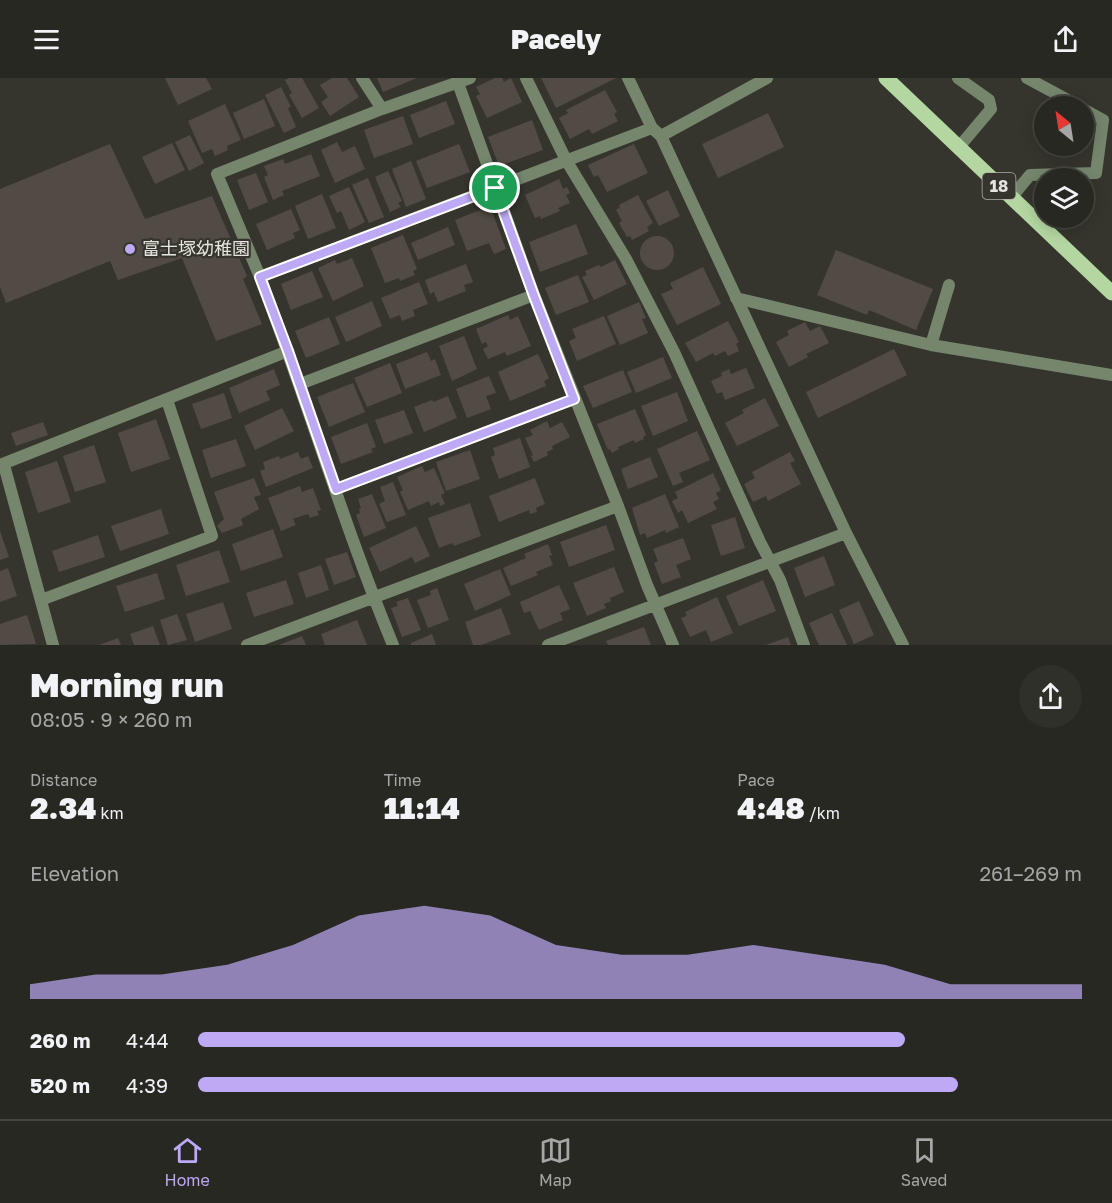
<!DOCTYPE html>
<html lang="en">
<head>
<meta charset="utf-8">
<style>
  :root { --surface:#282822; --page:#30302a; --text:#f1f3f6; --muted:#a5a6a5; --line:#444440; --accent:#bea9f5 }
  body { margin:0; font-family:"Golos Text","Noto Sans JP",sans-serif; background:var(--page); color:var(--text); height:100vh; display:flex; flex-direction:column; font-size:22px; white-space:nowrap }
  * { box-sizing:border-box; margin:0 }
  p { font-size:20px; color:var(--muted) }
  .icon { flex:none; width:33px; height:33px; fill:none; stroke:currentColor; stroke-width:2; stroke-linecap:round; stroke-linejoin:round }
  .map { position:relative; height:567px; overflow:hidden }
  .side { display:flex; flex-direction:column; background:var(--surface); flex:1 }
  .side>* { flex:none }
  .needle { width:39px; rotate:330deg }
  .controls { position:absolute; left:1034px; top:18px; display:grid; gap:12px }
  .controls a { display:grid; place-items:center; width:60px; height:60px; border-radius:50%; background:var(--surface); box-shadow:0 3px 15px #0003,0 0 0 2px var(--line); font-size:30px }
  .pin { position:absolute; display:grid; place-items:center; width:51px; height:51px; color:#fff; margin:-26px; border:3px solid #fff; border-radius:50%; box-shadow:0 2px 6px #0007 }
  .round { display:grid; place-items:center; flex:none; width:63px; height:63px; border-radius:32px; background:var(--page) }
  .head { display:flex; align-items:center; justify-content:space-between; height:102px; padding:0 30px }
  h1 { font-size:33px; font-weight:800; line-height:45px }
  .stats { display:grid; grid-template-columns:repeat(3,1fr); gap:9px; height:102px; padding:6px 30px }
  .stats div { display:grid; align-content:center }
  .stats b { font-size:30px; font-weight:800 }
  .stats small { font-size:16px; font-weight:400 }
  .stats p { font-size:16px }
  .chart { height:168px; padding:12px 30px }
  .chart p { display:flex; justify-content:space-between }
  .chart svg { width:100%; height:108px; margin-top:6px; fill:var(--accent); opacity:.7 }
  ul { padding:0 30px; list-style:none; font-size:20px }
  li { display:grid; grid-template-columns:96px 72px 1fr; align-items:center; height:45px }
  li i { height:15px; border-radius:8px; background:var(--accent) }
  header { display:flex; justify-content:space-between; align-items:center; height:78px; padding:0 30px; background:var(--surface); font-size:27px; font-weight:800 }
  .tabs { display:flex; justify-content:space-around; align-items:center; height:84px; border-top:2px solid var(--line); background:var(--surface); font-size:16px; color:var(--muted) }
  .tabs a { display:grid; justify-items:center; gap:3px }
  .tabs .selected { color:var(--accent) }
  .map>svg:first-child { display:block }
  .building { fill:#524b45 }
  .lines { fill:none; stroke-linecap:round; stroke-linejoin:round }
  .service { stroke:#75866d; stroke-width:12 }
  .minor { stroke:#75866d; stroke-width:12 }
  .tertiary { stroke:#75866d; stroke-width:12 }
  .primary { stroke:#b4d7a2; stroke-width:15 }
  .route-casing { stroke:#fff; stroke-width:12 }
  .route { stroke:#bea9f5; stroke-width:8 }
  .poi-dot { fill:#bea9f5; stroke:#36352d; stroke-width:2 }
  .labels { text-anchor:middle; stroke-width:4.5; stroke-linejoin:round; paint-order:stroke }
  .shield { fill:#36352d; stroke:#b0b0aa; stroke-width:1.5 }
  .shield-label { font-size:16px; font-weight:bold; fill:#e5e5df }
  .poi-label { font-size:18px; fill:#e5e5df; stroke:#36352d; text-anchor:start }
</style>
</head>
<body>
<header><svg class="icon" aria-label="menu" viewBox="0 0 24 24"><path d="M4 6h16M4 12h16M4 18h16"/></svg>Pacely<svg class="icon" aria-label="share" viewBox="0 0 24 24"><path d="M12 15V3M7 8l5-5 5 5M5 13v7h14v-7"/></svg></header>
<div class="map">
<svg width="1112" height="567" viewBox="0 0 1112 567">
  <rect width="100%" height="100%" fill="#36352d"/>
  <path class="building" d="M 165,0 L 206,0 L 212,11 L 178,27 Z
    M 289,0 L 302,0 L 319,30 L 302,40 L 289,17 L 292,15 L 285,2 Z
    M 332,0 L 347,0 L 359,19 L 330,38 L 321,24 L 328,19 L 320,7 Z
    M 377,0 L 417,0 L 383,14 Z
    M 495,0 L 502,0 L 504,4 L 511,0 L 522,24 L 487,40 L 476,18 L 480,16 L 476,9 Z
    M 541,0 L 616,0 L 556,30 Z
    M 281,9 L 291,29 L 288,30 L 296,49 L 284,55 L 265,17 Z
    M 605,12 L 617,34 L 614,36 L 618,43 L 592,56 L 589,51 L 570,61 L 559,40 L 568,35 L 566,32 Z
    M 264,21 L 275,48 L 244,61 L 233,35 Z
    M 446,23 L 455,46 L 419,60 L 410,37 Z
    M 225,26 L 241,62 L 227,68 L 228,72 L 215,78 L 212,71 L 202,75 L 188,43 Z
    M 768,35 L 784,69 L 718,100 L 702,66 Z
    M 403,38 L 413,66 L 374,80 L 364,52 Z
    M 532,42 L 543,72 L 499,88 L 488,59 Z
    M 190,57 L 204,85 L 189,93 L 175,64 Z
    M 337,64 L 342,74 L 355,68 L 365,91 L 335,105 L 321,72 Z
    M 172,65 L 185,92 L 155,106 L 142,79 Z
    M 110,66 L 145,141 L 212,118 L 247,198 L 243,201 L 262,246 L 216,263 L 182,180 L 118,202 L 110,183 L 6,225 L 0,209 L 0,111 Z
    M 459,66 L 470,94 L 427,110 L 416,83 Z
    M 634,66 L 648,95 L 607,114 L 598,97 L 594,99 L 588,87 Z
    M 311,76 L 320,98 L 282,113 L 284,117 L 273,122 L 264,99 L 268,97 L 264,88 L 283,81 L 285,86 Z
    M 411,83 L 426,121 L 406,129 L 392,91 Z
    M 388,93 L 402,123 L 398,125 L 401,129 L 390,134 L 375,99 Z
    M 256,95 L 268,124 L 249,132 L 237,102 Z
    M 368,100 L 384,139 L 369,145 L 352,107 Z
    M 559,101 L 563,111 L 567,109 L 570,115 L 566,117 L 570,125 L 558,130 L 560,133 L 541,141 L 540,138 L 535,140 L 525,117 Z
    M 349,109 L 365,144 L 349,152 L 341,133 L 337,135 L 329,118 Z
    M 668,112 L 680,138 L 659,148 L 646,123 Z
    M 322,116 L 336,150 L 308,161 L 295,128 Z
    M 638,117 L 653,145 L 647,149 L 649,153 L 632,162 L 630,158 L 627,159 L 619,145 L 622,143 L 616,132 L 620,129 L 619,127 Z
    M 490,128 L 506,171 L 494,176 L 489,165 L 467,173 L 455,142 Z
    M 291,131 L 300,152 L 293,155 L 295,160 L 267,172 L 256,146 Z
    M 576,146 L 588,176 L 540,194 L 529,164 Z
    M 448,149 L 455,167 L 418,182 L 411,165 Z
    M 403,157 L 417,191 L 413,193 L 415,197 L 400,203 L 399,200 L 385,205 L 371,170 Z
    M640 175a17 17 0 1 1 34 0a17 17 0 1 1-34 0Z
    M 836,172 L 933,211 L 916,252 L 869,232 L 867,237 L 817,217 Z
    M 352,180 L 364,208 L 333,223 L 318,190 L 335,182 L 337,186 Z
    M 615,182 L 627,206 L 594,222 L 582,199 L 587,197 L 585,193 L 599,187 L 601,189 Z
    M 466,186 L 473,204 L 464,207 L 466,213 L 438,224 L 434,214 L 430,216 L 425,202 Z
    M 703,189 L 721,226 L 677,247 L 661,216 L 673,211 L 670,205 Z
    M 312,193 L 323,219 L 291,232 L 281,206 Z
    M 578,197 L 589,224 L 556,237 L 545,210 Z
    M 419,204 L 428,226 L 413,232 L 415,238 L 402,243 L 400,237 L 390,241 L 381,220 Z
    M 372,223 L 382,248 L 346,264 L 335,239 Z
    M 639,224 L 646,240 L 642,241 L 648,255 L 620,267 L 607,238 Z
    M 508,237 L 510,242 L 518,238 L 531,268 L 507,278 L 505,274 L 488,281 L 483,271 L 488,268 L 486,264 L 482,266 L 476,251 Z
    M 604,238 L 616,266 L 577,283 L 569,263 L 576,260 L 572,251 Z
    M 329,239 L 340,266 L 306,280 L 295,253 Z
    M 728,243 L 739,264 L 736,266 L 739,273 L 728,278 L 725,273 L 715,278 L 713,275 L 696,284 L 685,265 Z
    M 805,244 L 810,253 L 820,248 L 829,265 L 806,276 L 808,279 L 789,289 L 776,264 L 789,257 L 787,253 Z
    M 464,258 L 477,291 L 452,303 L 439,268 Z
    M 894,271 L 907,297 L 818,340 L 806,314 Z
    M 427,274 L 431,283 L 435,281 L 441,297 L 405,311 L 396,286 Z
    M 538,276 L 549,300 L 544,303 L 546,308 L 510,323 L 498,294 Z
    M 663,279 L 672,300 L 636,315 L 627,294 Z
    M 390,285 L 402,315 L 367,329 L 354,300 Z
    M 746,290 L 755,310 L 725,322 L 722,314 L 717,316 L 711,303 L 722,298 L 721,295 L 729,291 L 731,296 Z
    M 274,291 L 280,307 L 266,313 L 270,322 L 239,335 L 229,310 Z
    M 623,292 L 632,314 L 593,330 L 583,308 Z
    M 489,298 L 496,315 L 486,318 L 491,331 L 467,340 L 456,311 Z
    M 353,305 L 365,334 L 329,349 L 317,319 Z
    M 677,314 L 688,343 L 653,358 L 641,328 Z
    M 224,315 L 232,340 L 201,351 L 192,326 Z
    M 448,318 L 457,340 L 424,354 L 414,329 L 432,322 L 433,324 Z
    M 765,320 L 779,348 L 737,368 L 725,345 L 744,335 L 742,332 Z
    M 282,330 L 294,353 L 255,372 L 244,348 Z
    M 635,331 L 646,357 L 643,359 L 644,361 L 635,365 L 634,362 L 618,369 L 619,371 L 612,375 L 610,371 L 608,372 L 597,346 Z
    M 404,332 L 413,355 L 384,366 L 375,342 Z
    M 156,341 L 170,381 L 131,394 L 118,355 Z
    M 547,343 L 550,350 L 562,344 L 570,359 L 552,368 L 553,371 L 547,374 L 548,377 L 534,384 L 531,378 L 533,377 L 525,360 L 533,357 L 530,352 Z
    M 43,344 L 48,357 L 16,368 L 11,355 Z
    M 367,345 L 376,369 L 371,371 L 373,374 L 341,386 L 331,359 Z
    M 697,353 L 710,382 L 679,395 L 683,404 L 673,408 L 657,371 Z
    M 520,360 L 530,389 L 499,401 L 491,379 L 495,377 L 493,370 Z
    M 236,361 L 246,388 L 211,400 L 202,372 Z
    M 94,367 L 106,404 L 75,414 L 63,378 Z
    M 470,372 L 480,401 L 446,413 L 436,384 Z
    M 298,374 L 301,381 L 308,378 L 313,390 L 266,409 L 260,393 L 265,391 L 263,384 L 279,378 L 280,381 Z
    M 790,374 L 795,383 L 790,385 L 801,406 L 768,423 L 766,418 L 753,424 L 744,406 L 755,400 L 752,394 Z
    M 650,379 L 658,399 L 628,411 L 621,391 Z
    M 57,383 L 71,424 L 38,435 L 25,394 Z
    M 422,388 L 425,394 L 434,390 L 445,415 L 441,417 L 445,426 L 440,428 L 439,424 L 431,428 L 429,423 L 408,432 L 400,414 L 403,412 L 397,399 Z
    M 713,395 L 721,412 L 716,415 L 719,421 L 713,424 L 717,431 L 688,445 L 682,432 L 678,435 L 672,423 L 678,420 L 675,414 Z
    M 254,400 L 261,417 L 254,419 L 259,431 L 241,441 L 243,447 L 222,455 L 217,448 L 224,441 L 214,414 Z
    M 535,400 L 545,426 L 536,430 L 537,434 L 530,436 L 529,432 L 499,444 L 489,418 Z
    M 393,404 L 406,437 L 387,444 L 379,426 L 385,423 L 380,409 Z
    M 300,408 L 302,414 L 313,410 L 321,432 L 317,433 L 319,437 L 310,440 L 308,436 L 293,441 L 296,447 L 281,453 L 268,420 Z
    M 372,416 L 386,450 L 364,459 L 356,437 L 360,435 L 359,431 L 361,430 L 358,421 Z
    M 665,416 L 679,449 L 666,455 L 665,452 L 647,460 L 645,455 L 640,457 L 632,430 Z
    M 470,425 L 481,458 L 454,468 L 452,465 L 439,470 L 428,440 Z
    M 161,431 L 169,456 L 120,473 L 111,448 Z
    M 735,439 L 745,470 L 721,478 L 711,447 Z
    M 606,447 L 615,472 L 569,489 L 560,464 Z
    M 416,448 L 430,478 L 415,485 L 412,479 L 380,494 L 369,470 Z
    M 273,451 L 283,479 L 241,493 L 232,466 Z
    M 0,453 L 9,479 L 0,482 Z
    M 98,457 L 105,479 L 59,494 L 52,473 Z
    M 683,460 L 691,481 L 676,487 L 681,499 L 662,506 L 654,485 L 658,483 L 653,471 Z
    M 548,466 L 552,477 L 549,478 L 553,487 L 536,494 L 538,497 L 511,508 L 503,490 L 526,480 L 524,476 Z
    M 219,472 L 230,504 L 186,518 L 176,487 Z
    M 347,474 L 356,499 L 334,507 L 325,481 Z
    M 824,478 L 835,507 L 805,519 L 794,490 Z
    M 321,487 L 329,512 L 306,520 L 298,495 Z
    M 614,489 L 624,514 L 610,520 L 611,523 L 604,526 L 606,530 L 587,538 L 573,505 Z
    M 8,490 L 17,518 L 0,524 L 0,493 Z
    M 500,491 L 511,517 L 475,533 L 464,506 Z
    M 157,495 L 165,521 L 125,534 L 116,508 Z
    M 286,502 L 294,526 L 254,539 L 246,515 Z
    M 763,502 L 776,533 L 739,548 L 726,518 Z
    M 559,507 L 570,531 L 560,535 L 563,542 L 539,552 L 530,533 L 524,535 L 520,524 Z
    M 437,510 L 449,542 L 428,550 L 417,522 L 431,517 L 430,513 Z
    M 717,519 L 733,555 L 711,564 L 706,552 L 690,559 L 681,540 L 687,538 L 685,534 Z
    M 408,520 L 421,552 L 402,559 L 391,530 L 398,528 L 396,524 Z
    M 859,523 L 874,557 L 854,566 L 839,532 Z
    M 223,524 L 232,551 L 195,564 L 186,536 Z
    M 501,530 L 511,556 L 481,567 L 473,567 L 465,544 Z
    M 832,535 L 847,567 L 819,567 L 809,545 Z
    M 177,536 L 187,562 L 168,567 L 160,542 Z
    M 27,537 L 36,566 L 0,567 L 0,546 Z
    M 357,542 L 367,567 L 325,567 L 321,556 Z
    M 153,548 L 160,567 L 134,567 L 130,556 Z
    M 644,549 L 651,567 L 608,567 L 606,563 Z
    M 432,556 L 436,567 L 411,567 L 411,565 Z
    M 302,558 L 306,567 L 279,567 Z
    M 788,559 L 791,567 L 766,567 Z
    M 118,560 L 121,567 L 99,567 Z"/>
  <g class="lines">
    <path class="service" d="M 736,220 L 931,267 L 1112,297
      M 931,267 L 949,207"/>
    <path class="minor" d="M 362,0 L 382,31
      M 526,0 L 566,82 L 626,181 L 674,274 L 760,464 L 780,502 L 804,567
      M 628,0 L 652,50 L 661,58 L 846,455 L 903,567
      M 958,0 L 989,22 L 991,31 L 959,69
      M 1027,0 L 1079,28
      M 458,5 L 534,217 L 618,428 L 647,507 L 673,567
      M 1011,120 L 1030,97 L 1096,95 L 1103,42 L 1083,31
      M 260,199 L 217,96 L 382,31 L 470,0
      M 300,306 L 534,217
      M 0,387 L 288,273
      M 336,411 L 574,321
      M 41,522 L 212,458 L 167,322
      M 247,567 L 618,428
      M 393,567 C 343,446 307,321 260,199 L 652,50
      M 548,567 L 846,455"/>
    <path class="tertiary" d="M 661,58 L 767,0
      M 4,387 L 53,567"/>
    <path class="primary" d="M 886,0 L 1112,215"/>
  </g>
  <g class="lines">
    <g class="route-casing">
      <path id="route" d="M 495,110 L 534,218 L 574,321 L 336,411 L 288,273 L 260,199 Z"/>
    </g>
    <use href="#route" class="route"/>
  </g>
  <circle class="poi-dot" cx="130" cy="171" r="6"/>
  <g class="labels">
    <rect class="shield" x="982.5" y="95" width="33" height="26" rx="4.5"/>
    <g class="shield-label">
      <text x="999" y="114">18</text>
    </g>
    <g class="poi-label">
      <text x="142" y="177">富士塚幼稚園</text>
    </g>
  </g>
</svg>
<div class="controls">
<a><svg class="needle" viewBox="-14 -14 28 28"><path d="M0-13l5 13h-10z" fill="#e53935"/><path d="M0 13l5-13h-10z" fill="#a5a6a5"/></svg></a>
<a><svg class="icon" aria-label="layers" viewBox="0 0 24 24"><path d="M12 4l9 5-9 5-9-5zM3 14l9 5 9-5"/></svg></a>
</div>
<div class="pin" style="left:495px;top:110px;background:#1e9e55"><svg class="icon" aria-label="arrive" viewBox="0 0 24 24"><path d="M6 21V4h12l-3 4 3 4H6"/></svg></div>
</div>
<section class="side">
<div class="head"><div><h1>Morning run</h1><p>08:05 · 9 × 260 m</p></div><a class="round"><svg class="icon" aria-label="share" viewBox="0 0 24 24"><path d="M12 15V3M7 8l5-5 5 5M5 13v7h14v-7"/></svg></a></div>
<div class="stats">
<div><p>Distance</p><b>2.34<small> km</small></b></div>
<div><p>Time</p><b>11:14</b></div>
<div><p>Pace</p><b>4:48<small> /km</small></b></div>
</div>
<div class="chart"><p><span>Elevation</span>261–269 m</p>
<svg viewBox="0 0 160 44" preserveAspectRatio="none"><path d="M0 44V38L10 34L20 34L30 30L40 22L50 10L60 6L70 10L80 22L90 26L100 26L110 22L120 26L130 30L140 38L150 38L160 38V44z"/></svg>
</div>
<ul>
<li><b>260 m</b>4:44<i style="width:80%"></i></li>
<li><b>520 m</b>4:39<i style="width:86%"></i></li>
</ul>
</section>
<nav class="tabs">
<a class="selected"><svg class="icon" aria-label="home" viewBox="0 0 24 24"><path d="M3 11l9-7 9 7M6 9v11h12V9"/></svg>Home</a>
<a><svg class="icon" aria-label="map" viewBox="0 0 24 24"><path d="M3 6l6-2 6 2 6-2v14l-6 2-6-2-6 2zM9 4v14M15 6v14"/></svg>Map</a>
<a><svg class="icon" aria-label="saved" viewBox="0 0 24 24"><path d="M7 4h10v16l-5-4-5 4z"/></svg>Saved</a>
</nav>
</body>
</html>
